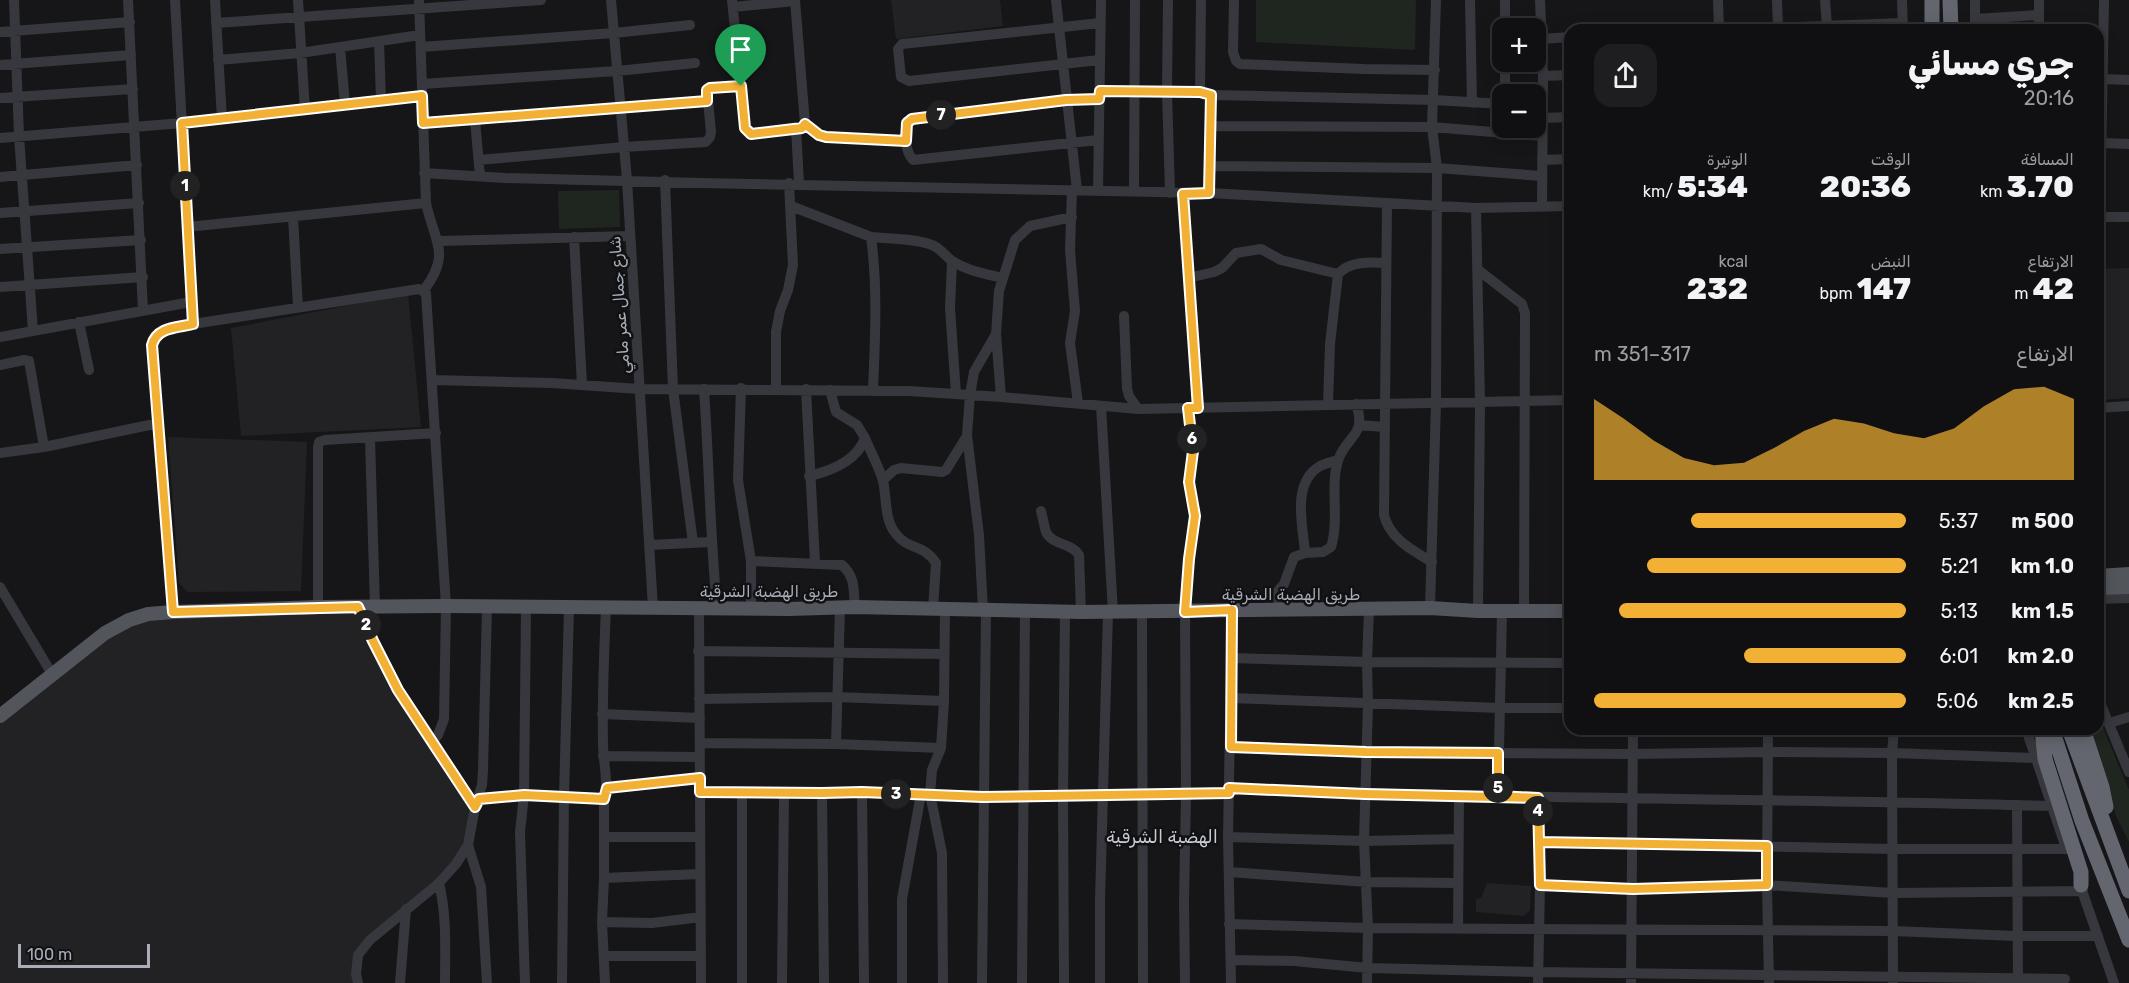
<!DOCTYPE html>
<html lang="ar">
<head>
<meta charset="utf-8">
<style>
  :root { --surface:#101012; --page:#1e1e20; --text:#f1f3f6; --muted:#9c9d9f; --line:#303032; --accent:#f2b134 }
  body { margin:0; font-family:Rubik,Cairo,sans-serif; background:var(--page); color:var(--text); direction:rtl; height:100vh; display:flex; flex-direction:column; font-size:22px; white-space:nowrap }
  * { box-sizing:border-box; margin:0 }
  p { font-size:20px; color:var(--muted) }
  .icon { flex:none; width:33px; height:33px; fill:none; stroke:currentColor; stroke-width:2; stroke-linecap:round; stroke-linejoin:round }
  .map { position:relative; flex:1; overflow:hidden; direction:ltr }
  .panel { position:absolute; left:1564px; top:24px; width:540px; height:711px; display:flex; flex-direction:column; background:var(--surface); border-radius:18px; box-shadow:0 3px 15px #0003,0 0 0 2px var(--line); direction:rtl }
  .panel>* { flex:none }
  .fabs { position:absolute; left:1492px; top:18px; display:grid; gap:12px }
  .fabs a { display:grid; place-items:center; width:54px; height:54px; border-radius:12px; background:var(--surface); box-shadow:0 3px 15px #0003,0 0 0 2px var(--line); font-size:30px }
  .scale { position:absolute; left:18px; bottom:15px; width:132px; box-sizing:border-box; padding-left:6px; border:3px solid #a8adb8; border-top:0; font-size:16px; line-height:21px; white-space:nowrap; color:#a8adb8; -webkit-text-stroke:4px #111113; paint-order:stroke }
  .pin { position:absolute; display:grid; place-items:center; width:51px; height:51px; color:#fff; margin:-62px -26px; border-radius:50% 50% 50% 0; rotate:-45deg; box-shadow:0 0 6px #0007 }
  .pin .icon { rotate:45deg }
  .km { position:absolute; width:30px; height:30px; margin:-15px; border-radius:50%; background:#222; color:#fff; font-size:16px; line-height:30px; text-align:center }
  .round { display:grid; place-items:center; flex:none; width:63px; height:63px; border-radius:18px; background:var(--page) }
  .summary { display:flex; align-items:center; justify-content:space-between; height:102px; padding:0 30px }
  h1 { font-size:33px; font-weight:800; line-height:45px }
  .stats { display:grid; grid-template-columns:repeat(3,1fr); gap:9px; height:102px; padding:6px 30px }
  .stats div { display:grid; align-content:center }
  .stats b { font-size:30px; font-weight:800 }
  .stats small { font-size:16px; font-weight:400 }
  .stats p { font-size:16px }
  .chart { height:168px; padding:12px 30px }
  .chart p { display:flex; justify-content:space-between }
  .chart svg { width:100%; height:108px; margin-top:6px; fill:var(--accent); opacity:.7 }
  ul { padding:0 30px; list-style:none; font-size:20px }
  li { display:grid; grid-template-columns:96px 72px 1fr; align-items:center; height:45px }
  li i { height:15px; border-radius:8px; background:var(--accent) }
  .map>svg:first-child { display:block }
  .built { fill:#222225 }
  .green { fill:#1e261f }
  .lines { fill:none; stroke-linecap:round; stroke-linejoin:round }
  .minor { stroke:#37383d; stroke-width:10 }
  .major { stroke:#53555c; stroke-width:14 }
  .highway { stroke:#63666e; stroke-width:15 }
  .route-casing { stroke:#fff; stroke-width:12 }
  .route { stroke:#f2b134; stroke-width:8 }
  .labels { text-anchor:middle; stroke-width:5; stroke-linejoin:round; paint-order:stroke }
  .street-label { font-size:16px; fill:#a8adb8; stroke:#111113 }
  .neighbourhood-label { font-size:18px; fill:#c9ccd4; stroke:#111113 }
</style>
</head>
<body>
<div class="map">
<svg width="2129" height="983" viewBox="0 0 2129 983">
  <rect width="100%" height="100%" fill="#161618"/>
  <path class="built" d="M 891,0 L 1000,0 L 1003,26 L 896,39 Z
    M 2129,268 L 2129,398 L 2099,400 L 2099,269 Z
    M 408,294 L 421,427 L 241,436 L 231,328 Z
    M 168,437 L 307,442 L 301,591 L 187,592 L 179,583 Z
    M 358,607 L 373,641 L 475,807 L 456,864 L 358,956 L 358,983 L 0,983 L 0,716 L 129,620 Z
    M 1487,883 L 1531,886 L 1530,910 L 1524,916 L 1476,912 L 1476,899 L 1481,898 Z"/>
  <path class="green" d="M 1256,0 L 1416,0 L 1415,50 L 1256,42 Z
    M 619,190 L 620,227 L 559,229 L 558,191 Z
    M 2099,718 L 2129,790 L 2129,842 L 2116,816 L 2090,729 L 2098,729 Z"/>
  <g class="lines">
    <path class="minor" d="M 14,0 L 19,136 L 33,331
      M 128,0 L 143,311
      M 175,0 L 193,324 L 419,289 L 426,293 L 446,606 L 444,719 L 438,735 L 432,741
      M 215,0 L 222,119
      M 298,0 L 305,110
      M 419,0 L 426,203 C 434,242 452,253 424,290
      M 611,0 L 627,180 L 653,608
      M 732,0 L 745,128 L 751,134 L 802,128 L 805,124 L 795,0
      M 1056,0 L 1077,190
      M 1168,0 L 1167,92 L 1170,193
      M 1234,0 L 1233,52 L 1236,61 L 1240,64 L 1364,69 L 1435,70
      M 1470,0 L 1472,103
      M 1540,0 L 1543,76 L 1542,205
      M 1718,0 L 1719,30
      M 1777,0 L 1778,28
      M 1825,0 L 1827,26
      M 1902,0 L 1903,30
      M 733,7 L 795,1
      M 1975,19 L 2039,15
      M 216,23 L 541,0
      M 1505,28 L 1505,0
      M 1716,30 L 1903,23
      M 1975,30 L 1975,0
      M 2039,30 L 2039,0
      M 0,32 L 130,22
      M 1542,39 L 1570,37
      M 379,41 L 381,101
      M 340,47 L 345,105
      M 421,47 L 614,33 L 690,25
      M 218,60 L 300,53 L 420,35
      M 1099,60 L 909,81 L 901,77 L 898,49 L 902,44 L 1100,23
      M 0,65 L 131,55
      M 1543,76 L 1570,75
      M 2103,79 L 2129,80
      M 422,84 L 617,71 L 695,63
      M 1099,91 L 1200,92 L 1211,95 L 1434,100 L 1503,104
      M 1200,92 L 1201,0
      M 1505,94 L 1505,62
      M 0,98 L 133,89
      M 1542,118 L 1570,117
      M 475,120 L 480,176
      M 423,123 L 707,101
      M 805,124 L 819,135 L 826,137 L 906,141
      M 1210,126 L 1432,127 L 1542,136
      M 796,129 L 799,183
      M 0,138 L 182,123 L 422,96
      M 1098,140 L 913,160 C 904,150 906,136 907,123 L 911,119 L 1066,101 L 1099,99
      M 2102,143 L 2129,144
      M 479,160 L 624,147 L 706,142 L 710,137 L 711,132 L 707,90 L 710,88 L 741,86
      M 1542,160 L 1570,159
      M 1210,166 L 1437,168 L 1541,176
      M 424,173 L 505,178 L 702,183 L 1209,193 L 1476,208 L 1570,206
      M 0,177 L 137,165
      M 665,180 L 673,389 L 693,543
      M 1072,190 L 1070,250 L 1075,311 L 1070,343 L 1078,403
      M 1098,191 L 1101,0
      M 1134,192 L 1135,0
      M 1209,193 L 1211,95
      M 1183,194 L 1198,408
      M 1387,203 L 1384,515 C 1390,539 1412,550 1432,562
      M 791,206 L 871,237 C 878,288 875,340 873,391
      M 1476,208 L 1480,402 L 1478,611
      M 0,213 L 139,203
      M 293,217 L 298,307
      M 2098,217 L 2129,217
      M 2100,217 L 2104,0
      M 187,227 L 426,203
      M 574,237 L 582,385
      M 871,237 C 890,239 913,238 932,245 C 942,249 945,257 954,262 C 968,271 987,274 1003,278
      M 439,241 L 629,236
      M 0,249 L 141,240
      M 952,262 L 950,308 L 956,394
      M 1477,269 L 1522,304 L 1525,313 L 1524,611
      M 1188,278 L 1214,272 L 1222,268 L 1236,253 L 1261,249 L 1281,260 L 1338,274
      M 0,287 L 143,277
      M 1570,303 L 1570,307
      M 1124,316 L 1127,388 L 1129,396 L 1138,409
      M 79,322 L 89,370
      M 0,337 L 191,302
      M 0,365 L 24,360 L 29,361 L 44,447
      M 433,380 L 552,383 L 639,389 L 909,391 L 1001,397 L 1138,409 L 1570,400
      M 741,388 L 738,480 L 751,561 L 751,608
      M 776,388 L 776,332 L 780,311 L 788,290 L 793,265 L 789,183
      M 704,389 C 709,462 710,535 717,608
      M 806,389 L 815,562
      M 1001,397 L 996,334 L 999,291 L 1015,240 L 1030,226 L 1072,217
      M 1328,404 L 1330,344 L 1338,274 C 1350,261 1369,262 1385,263
      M 1101,406 L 1113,612
      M 2098,408 L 2129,406
      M 1359,425 L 1384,427
      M 370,438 L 375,607
      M 865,438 C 870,451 879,466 883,481 C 887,498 884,520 896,534 C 908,550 924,544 936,563 L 933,609
      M 0,453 L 44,447 L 159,423
      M 809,476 C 831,471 857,461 865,438 L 857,425 L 836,412 L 830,390
      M 883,480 L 894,470 L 901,468 L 942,472 L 946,470 L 967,436
      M 1041,511 C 1043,518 1044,526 1046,532 C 1053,546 1071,542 1079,555 L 1081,612
      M 649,545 L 711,542
      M 1305,553 C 1303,526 1291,483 1320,466 C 1326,463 1333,462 1338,460
      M 751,561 L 842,565 C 856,578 853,589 855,607
      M 0,587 L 52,674
      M 2098,599 L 2129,598
      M 318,607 L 318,447 L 319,442 L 325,440 L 436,433
      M 358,607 L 398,690 L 475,807 L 468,845 L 456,864 L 439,883 L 370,940 L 358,955 L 356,974 L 358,983
      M 699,608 L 701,983
      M 1430,608 L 1436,403 L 1437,168 L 1432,127 L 1436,0
      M 983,610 L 979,535 L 967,435 L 970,395 L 974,372 L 996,334
      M 1280,610 L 1277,592 L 1284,584 L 1294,557 L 1305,553 L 1323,552 L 1331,547 C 1340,519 1329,484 1339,458 C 1348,435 1367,435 1356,404
      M 1142,611 L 1143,983
      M 1568,611 L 1570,545 L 1567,493 L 1570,389
      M 173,612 L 152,345 C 157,327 176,328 193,324
      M 698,651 L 944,654
      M 1232,658 L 1367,662 L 1570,663
      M 1230,698 L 1500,708 L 1570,708
      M 2098,698 L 2129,772
      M 699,699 L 836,697 L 944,701
      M 602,714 L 700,718
      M 2109,723 L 2129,717
      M 1768,729 L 1767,885 L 1769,983
      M 2026,729 L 2065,845
      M 700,743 L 836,744 L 941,748 L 944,701 L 945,609
      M 836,744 L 840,608
      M 1231,746 L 1366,752 L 1632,754 L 1769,752 L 1892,753 L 2035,758
      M 941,748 L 932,770 L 930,794 L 942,853 L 943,983
      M 603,756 L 699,757
      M 607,788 L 700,778
      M 1229,788 C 1503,800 1777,798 2051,806
      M 700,792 L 822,793 L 862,792 L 983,797 L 1229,793
      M 742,792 L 742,983
      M 862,792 L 864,983
      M 822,793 L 824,983
      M 1498,796 L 1502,611
      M 479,799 L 524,795 L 604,799
      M 2017,805 L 2018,983
      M 475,807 L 482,785 L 483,770 L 487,607
      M 604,837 L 700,837
      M 1228,837 L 1364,841 L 1458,839
      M 1539,842 L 1894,849 L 2067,849
      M 468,845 L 481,887 L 487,983
      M 1229,872 L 1367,882 L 1458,883
      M 604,878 L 700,874
      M 439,883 C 447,916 445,949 445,983
      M 1540,885 L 1633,889 L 1767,885 L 1893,893 L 2083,891
      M 2080,885 L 2114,983
      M 602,922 L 652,923 L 701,917
      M 1229,924 L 1368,928 L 1893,931 L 2016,936 L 2098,936
      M 1458,929 L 1459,796
      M 605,956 L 700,956
      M 1231,960 L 1294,961 L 1368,968 L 1538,972 L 2065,979
      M 400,983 L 406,909
      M 525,983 L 520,832 L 524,795 L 526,608
      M 562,983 L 564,797 L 569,608
      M 605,983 L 602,922 L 604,878 L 604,799 C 609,781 603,762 603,743 C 602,698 604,653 606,608
      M 782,983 L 784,793
      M 902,983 L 902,899 L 921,794
      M 982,983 L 986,610
      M 1022,983 L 1025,610
      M 1064,983 L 1063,796 L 1065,611
      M 1100,983 L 1100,900 L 1108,612
      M 1185,983 L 1184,901 L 1186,795 L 1185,612 L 1189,559 L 1195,516 L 1189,482 L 1193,451 L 1188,408
      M 1231,983 L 1228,837 L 1232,610
      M 1367,983 L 1368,928 L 1364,841 L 1368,704 L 1367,662 L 1369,610
      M 1538,983 L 1540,885 L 1538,798
      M 1631,983 L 1633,729
      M 1893,983 L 1892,753 L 1894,729"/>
    <path class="major" d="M 2098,576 L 2129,574
      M 2098,588 L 2129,587
      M 0,716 L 105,633 L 129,620 L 148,614 L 173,612 L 318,607 L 446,606 L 789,609 L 855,607 L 1081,612 L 1430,608 L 1478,611 L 1570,611"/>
    <path class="highway" d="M 1932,0 L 1932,30
      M 1950,0 L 1951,30
      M 2042,729 L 2045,759 L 2081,872 L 2081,885
      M 2052,729 L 2082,821 L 2129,940
      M 2069,729 L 2129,891
      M 2083,729 L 2102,787 L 2106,807"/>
  </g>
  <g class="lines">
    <g class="route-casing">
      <path id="route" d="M 741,86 L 710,88 L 707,90 L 707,101 L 423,123 L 422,96 L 182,123 L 193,324 C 176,328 157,327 152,345 L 173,612 L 358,607 L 373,641 L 398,690 L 475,807 L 479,799 L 524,795 L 604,799 L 607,788 L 700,778 L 700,792 L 822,793 L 862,792 L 983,797 L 1229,793 L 1229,788 L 1365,794 L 1538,798 L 1539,842 L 1767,846 L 1767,885 L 1633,889 L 1540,885 L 1538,798 L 1498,796 L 1498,753 L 1366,752 L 1231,747 L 1232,610 L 1185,612 L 1189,559 L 1195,516 L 1189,482 L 1193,451 L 1188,408 L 1198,408 L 1183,194 L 1209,193 L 1211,95 L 1200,92 L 1100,91 L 1099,99 L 1066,100 L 912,119 L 907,123 L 906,141 L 826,137 L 819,135 L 805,124 L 802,128 L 751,134 L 745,128 L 741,86"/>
    </g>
    <use href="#route" class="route"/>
  </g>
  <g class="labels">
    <g class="street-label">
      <text transform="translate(619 305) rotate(-94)" y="6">شارع جمال عمر مامي</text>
      <text x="769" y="597">طريق الهضبة الشرقية</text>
      <text x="1291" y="600">طريق الهضبة الشرقية</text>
    </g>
    <g class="neighbourhood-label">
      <text x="1162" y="843">الهضبة الشرقية</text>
    </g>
  </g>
</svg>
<div class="fabs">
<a>+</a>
<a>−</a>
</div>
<div class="scale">100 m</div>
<div class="pin" style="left:741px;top:86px;background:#1e9e55"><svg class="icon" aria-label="arrive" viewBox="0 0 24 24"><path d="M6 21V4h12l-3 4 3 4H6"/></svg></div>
<b class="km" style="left:185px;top:186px">1</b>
<b class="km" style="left:366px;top:625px">2</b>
<b class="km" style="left:896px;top:794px">3</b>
<b class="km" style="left:1538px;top:811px">4</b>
<b class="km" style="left:1498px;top:788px">5</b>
<b class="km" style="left:1192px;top:439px">6</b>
<b class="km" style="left:941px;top:115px">7</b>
<section class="panel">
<div class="summary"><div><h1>جري مسائي</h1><p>20:16</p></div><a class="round"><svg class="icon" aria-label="share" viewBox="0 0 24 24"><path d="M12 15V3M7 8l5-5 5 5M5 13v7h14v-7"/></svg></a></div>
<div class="stats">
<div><p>المسافة</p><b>3.70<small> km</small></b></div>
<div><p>الوقت</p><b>20:36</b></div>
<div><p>الوتيرة</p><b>5:34<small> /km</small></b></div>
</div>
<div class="stats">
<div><p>الارتفاع</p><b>42<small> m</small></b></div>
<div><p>النبض</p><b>147<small> bpm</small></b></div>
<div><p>kcal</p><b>232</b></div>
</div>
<div class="chart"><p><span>الارتفاع</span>317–351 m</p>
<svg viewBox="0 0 160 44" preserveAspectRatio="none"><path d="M0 44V11L10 19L20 28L30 35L40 38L50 37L60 31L70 24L80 19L90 21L100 25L110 27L120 23L130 14L140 7L150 6L160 11V44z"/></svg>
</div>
<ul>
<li><b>500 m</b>5:37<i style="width:69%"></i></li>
<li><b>1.0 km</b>5:21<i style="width:83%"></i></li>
<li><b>1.5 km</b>5:13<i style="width:92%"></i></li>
<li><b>2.0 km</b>6:01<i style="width:52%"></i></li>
<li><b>2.5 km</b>5:06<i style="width:100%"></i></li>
</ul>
</section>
</div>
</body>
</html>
